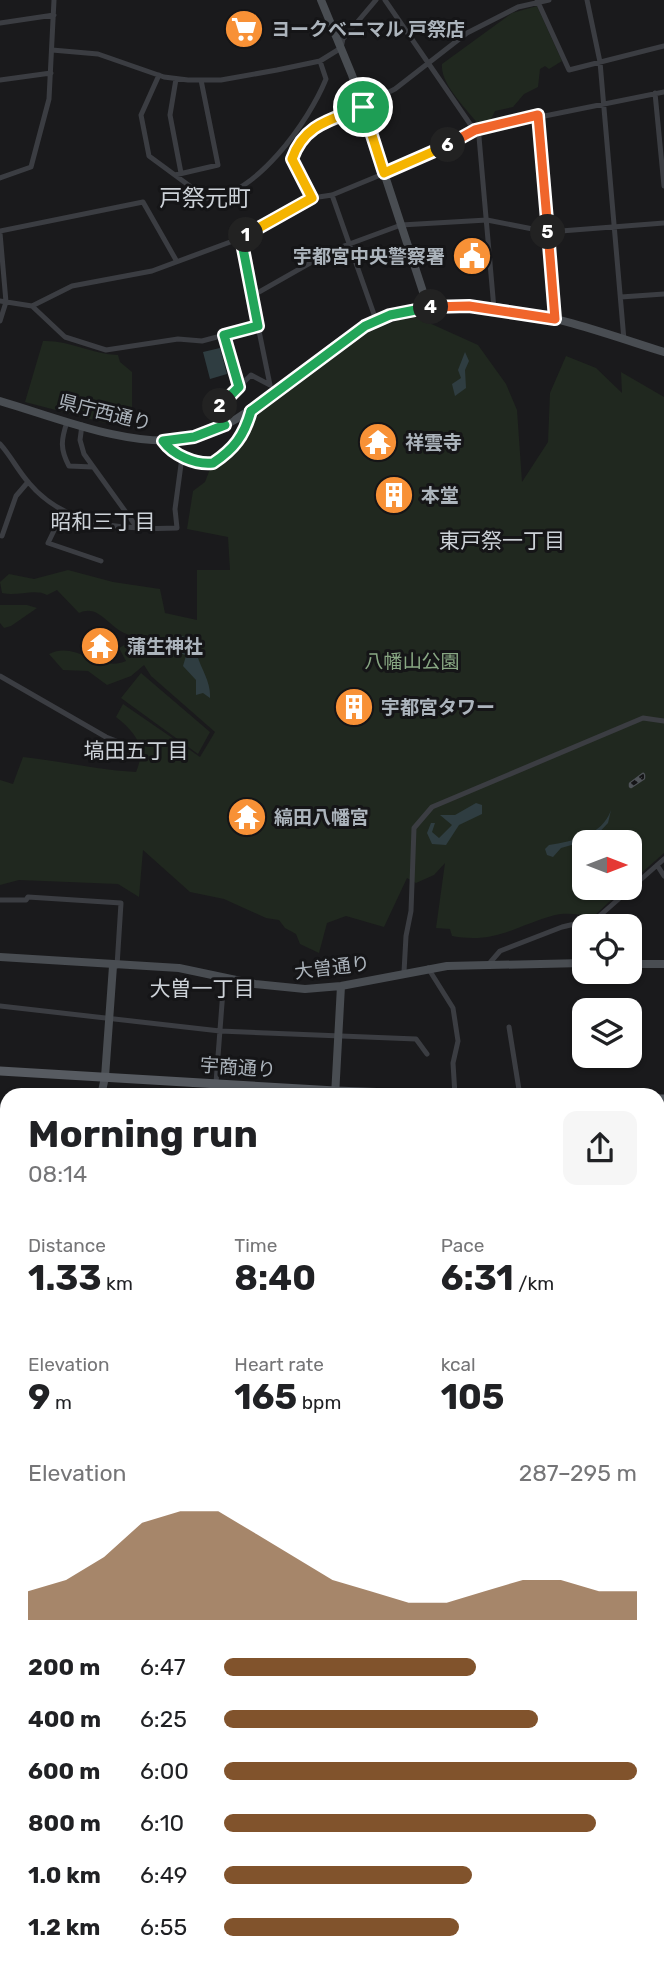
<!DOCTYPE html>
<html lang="en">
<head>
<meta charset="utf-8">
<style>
  :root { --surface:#fff; --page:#f6f6f6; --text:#202124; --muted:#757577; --accent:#81532c }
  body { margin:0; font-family:Rubik,"Noto Sans JP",sans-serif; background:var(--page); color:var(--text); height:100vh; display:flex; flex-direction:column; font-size:26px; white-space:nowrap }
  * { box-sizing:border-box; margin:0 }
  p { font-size:23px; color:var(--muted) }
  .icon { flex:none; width:38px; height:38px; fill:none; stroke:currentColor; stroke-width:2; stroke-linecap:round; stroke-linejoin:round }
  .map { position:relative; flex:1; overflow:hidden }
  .side { position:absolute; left:0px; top:1088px; width:665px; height:884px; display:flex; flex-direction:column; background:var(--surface); border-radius:21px 21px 0 0; box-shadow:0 2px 5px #0004 }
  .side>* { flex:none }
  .needle { width:46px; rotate:90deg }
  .controls { position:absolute; left:572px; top:830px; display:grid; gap:14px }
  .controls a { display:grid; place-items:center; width:70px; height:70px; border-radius:14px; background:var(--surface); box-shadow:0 2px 5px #0004; font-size:35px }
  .pin { position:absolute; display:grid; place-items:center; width:60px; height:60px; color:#fff; margin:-30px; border:4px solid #fff; border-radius:50%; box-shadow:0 2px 7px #0007 }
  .km { position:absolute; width:35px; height:35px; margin:-18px; border-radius:50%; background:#222; color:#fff; font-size:19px; line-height:35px; text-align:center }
  .round { display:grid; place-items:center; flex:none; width:74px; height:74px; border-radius:14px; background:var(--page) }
  .overview { display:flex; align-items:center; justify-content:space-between; height:119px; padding:0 28px }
  h1 { font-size:38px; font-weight:700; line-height:52px }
  .metrics { display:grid; grid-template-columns:repeat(3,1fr); gap:10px; height:119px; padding:7px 28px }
  .metrics div { display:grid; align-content:center }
  .metrics b { font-size:35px; font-weight:700 }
  .metrics small { font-size:19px; font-weight:400 }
  .metrics p { font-size:19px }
  .chart { height:196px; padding:14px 28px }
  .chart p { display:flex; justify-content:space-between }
  .chart svg { width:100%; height:126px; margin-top:7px; fill:var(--accent); opacity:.7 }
  ul { padding:0 28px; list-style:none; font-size:23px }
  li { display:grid; grid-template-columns:112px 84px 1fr; align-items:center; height:52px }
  li i { height:18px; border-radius:9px; background:var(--accent) }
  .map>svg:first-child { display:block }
  .green { fill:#20281f }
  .water { fill:#2f3d41 }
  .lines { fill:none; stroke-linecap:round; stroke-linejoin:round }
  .street { stroke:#3b3d42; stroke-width:5 }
  .secondary { stroke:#494d52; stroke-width:8 }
  .primary { stroke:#575b61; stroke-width:9 }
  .rail-casing { stroke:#4e5257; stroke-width:4.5 }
  .rail { stroke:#151517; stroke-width:2; stroke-dasharray:5; stroke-linecap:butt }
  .split-1-casing { stroke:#fff; stroke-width:14 }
  .split-2-casing { stroke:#fff; stroke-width:14 }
  .split-3-casing { stroke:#fff; stroke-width:14 }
  .split-4-casing { stroke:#fff; stroke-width:14 }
  .split-5-casing { stroke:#fff; stroke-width:14 }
  .split-6-casing { stroke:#fff; stroke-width:14 }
  .split-7-casing { stroke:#fff; stroke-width:14 }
  .split-1 { stroke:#f5b400; stroke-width:9 }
  .split-2 { stroke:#22a559; stroke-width:9 }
  .split-3 { stroke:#22a559; stroke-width:9 }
  .split-4 { stroke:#22a559; stroke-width:9 }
  .split-5 { stroke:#f0652b; stroke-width:9 }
  .split-6 { stroke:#f0652b; stroke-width:9 }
  .split-7 { stroke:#f5b400; stroke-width:9 }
  .labels { text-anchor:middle; stroke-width:6; stroke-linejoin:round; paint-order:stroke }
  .poi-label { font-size:19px; font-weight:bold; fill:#acb4bc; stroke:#151517; text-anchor:start }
  .street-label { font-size:19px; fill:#acb4bc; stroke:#151517 }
  .park-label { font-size:19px; fill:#88a783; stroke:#151517 }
  .neighbourhood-label { font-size:21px; fill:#cdd2d8; stroke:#151517 }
  .quarter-label { font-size:23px; fill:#cdd2d8; stroke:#151517 }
</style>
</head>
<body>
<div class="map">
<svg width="664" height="1971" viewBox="0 0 664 1971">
  <rect width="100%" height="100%" fill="#1a1a1c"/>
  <path class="green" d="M 537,6 L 562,61 L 549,69 L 545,66 L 540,69 L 538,87 L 524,94 L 513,107 L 495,111 L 490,121 L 479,125 C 467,109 440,84 442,64 L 512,13 Z
    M 416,317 L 478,345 L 506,384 L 517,410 L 522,482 L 548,442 L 550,393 L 566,356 L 596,368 L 622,393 L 621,372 L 664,397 L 664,853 L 630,883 L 630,842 L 584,842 L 584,887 L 625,887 L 594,916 C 582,915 566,912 555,915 C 515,926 496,944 452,936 L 450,929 L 436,928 L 445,863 L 434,875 L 416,883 L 407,878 L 384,927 L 346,916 L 327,923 L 319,953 L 300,944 L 296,934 L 285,928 L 279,920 L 266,918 L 224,899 L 190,892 L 143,850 L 139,897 L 118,884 L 19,880 L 0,885 L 0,780 L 13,784 L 23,757 C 61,761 97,770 136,772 C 147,747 136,733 116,717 L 123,704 L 200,757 L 215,732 L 151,676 L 144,665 L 131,676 L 107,685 L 88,671 L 63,670 L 49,654 C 76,640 99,673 126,661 L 119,648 L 128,643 L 130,635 C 109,630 100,603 79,613 L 57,590 L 47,595 C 35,588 17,597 2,593 L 0,582 L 9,574 L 34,579 L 68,570 L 113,582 L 160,589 L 165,613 L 197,620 L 197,570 L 230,570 L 228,537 L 187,529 L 193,491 L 205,482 L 212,464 L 235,451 L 252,417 L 367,333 L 403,318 Z
    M 43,341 C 69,340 92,354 118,355 L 120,362 L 132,372 L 132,418 L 127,424 L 114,420 L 113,425 L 25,402 Z
    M 0,605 L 27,605 L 37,608 L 11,626 L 4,628 L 0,623 Z
    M 141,673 L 210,732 L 198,754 L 121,698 Z
    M 60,1965 L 250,1965 L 250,1971 L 57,1971 Z"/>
  <path class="water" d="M 220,348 L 227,374 L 210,379 L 203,352 Z
    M 465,352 L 469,361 L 465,370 L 466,388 L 455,396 L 452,384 L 461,378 L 458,370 Z
    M 181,636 L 185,637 L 189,650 L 197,655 C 202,671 211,682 210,698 L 203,693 L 196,695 L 196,680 L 183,666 L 186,656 L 178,651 Z
    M 476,803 L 482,805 L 482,814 L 459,825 L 446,845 L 432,844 L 427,833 L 431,823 L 435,823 L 432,832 L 439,838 L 452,825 L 440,815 L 455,815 Z
    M 611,810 L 608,823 L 593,839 L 561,848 L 553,857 L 547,855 L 545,849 L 549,845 C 573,841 602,836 611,810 Z
    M 664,1313 L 664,1345 L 658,1347 L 658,1315 Z
    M 0,1466 L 7,1470 L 7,1506 L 0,1502 Z"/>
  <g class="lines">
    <path class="street" d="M 385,0 L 479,137 L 494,309
      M 537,0 L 569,70 L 664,46
      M 587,0 L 600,62 L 624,340
      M 0,23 L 54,15
      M 52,50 L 98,54 L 164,77 L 188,80 L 221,80 L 277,70 L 320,61 L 341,48 L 343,39 L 376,0
      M 159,75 L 141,115 L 149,156 L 206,198 C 255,198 309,121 326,79 L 320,61
      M 176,79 L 170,115 L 181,173
      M 0,80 L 51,73
      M 655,93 L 664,186
      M 538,115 L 555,319
      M 175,175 L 218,165 L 201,80
      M 0,178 L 31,167 L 49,99 L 54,0
      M 332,195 L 376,320
      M 312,198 L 292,159 L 299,140 L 307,133 L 395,89 L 467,33 L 518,7 L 549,0
      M 0,231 L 143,202 L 176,260
      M 0,233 L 6,302 L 0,321
      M 252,296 L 333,250 L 401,225 L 487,220 L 548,232 L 664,223
      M 621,297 L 664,294
      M 0,301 L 32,306 L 72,286 L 152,271 L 241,238 L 312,198 L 332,195 L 429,155 L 475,130 L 664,92
      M 32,306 L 65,337 L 106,350 L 178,339 L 202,341 L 258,326 L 241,238
      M 258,326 L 270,385
      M 224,335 L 239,387
      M 67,422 C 61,440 60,449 69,466 L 93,467
      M 82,425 L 80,440 L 84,454 L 138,529
      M 225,425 L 215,411 L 251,375 L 270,385
      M 0,444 C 11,456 18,471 29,483 C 66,527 124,530 177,528 L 175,509 L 182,457 L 170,450 L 163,441
      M 182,457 L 207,464 C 234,459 245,431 251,408
      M 63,512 L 48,543 L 101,561
      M 2,536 L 16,496 L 28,482
      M 0,676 L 106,737 L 129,746
      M 657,865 L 664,876
      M 0,900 L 26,900 L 28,897 L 121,903 L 117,966
      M 488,965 L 500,951 L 562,927 L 596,919 L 664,859
      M 428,968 L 453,1008 L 458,1041 L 453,1063 L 455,1095
      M 404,972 L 406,936 L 411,911 L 414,828 L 432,807 L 643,718 L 664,721
      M 0,1006 L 220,1031 L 416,1039 L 427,1054
      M 509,1027 L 520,1096
      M 215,1096 L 224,977
      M 0,1105 L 7,1105
      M 658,1155 L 664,1152
      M 0,1185 L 7,1185
      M 658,1251 L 664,1254
      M 658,1300 L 664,1298
      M 0,1321 L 7,1321
      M 658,1358 L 664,1356
      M 658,1380 L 664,1382
      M 661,1451 L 664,1387
      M 0,1513 L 7,1516
      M 658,1523 L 664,1523
      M 0,1534 L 7,1537
      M 658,1628 L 664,1628
      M 0,1634 L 6,1655 L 0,1669
      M 658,1684 L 664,1685
      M 0,1705 L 2,1721
      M 658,1715 L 664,1717
      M 3,1781 L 2,1724 L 7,1711
      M 658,1818 L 664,1819
      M 0,1824 L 4,1812 L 3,1781 L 7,1782
      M 0,1834 L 7,1835
      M 658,1918 L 664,1918
      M 0,1961 L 7,1951
      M 605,1965 L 605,1971
      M 251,1971 L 251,1965
      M 341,1971 L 341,1965"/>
    <path class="secondary" d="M 321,0 L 352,75 L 428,307
      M 0,401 C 55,417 129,448 186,439 C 232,431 268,395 304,369 C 326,352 348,333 374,321 C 466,281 575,324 664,352
      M 0,957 L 179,968 L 255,984 L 305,989 L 341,986 L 447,966 L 584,963
      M 630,964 L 664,964
      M 101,1096 L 105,1077 L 113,966
      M 335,1096 L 341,986
      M 0,1461 L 7,1441"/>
    <path class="primary" d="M 0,1071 L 335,1091 L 473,1096
      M 658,1099 L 664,1099"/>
    <g class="rail-casing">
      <path id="rail" d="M 643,775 L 643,778 L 631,786 L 631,784 Z"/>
    </g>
    <use href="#rail" class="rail"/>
  </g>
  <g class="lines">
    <g class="split-1-casing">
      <path id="split-1" d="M 246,235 L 312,198 L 292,159 C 304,124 331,120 363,107"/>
    </g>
    <g class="split-2-casing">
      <path id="split-2" d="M 220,406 L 239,387 L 224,335 L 258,326 L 241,238 L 246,235"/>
    </g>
    <g class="split-3-casing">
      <path id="split-3" d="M 220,406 L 215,411 L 225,425 L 194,437 L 163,441 C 173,455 195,465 213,463 C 234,449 244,436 251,411"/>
    </g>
    <g class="split-4-casing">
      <path id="split-4" d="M 251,411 L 365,326 L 390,315 L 431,307"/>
    </g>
    <g class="split-5-casing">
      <path id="split-5" d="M 431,307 L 469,306 L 555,319 L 548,232"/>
    </g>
    <g class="split-6-casing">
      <path id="split-6" d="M 448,145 L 475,130 L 538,115 L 548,232"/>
    </g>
    <g class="split-7-casing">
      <path id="split-7" d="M 363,107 L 384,173 L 448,145"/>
    </g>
    <use href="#split-1" class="split-1"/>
    <use href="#split-2" class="split-2"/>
    <use href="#split-3" class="split-3"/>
    <use href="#split-4" class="split-4"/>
    <use href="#split-5" class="split-5"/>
    <use href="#split-6" class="split-6"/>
    <use href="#split-7" class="split-7"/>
  </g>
  <defs>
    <g id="supermarket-disc" transform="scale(2.0125)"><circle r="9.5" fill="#f89136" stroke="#151517"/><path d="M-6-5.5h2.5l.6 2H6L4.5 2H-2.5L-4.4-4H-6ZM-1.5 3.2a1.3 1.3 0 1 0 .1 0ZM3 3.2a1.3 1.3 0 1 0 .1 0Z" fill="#fff"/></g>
    <g id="civic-disc" transform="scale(2.0125)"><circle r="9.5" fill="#f89136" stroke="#151517"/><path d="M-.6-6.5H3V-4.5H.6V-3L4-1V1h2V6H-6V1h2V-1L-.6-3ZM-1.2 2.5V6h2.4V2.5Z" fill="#fff"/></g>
    <g id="temple-disc" transform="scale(2.0125)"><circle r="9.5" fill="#f89136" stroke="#151517"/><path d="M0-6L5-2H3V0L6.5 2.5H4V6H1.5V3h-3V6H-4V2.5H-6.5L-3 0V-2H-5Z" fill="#fff"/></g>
    <g id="building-disc" transform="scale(2.0125)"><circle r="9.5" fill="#f89136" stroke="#151517"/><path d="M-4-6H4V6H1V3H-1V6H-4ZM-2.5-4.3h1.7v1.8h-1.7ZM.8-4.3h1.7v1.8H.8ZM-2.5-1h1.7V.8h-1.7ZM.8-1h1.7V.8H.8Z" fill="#fff"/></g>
  </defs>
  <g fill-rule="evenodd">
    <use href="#supermarket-disc" x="244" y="29"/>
    <use href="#civic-disc" x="472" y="256"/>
    <use href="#temple-disc" x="378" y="442"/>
    <use href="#building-disc" x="394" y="495"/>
    <use href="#temple-disc" x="100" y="646"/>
    <use href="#building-disc" x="354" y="707"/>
    <use href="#temple-disc" x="247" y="817"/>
  </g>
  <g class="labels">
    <g class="poi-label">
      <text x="271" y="36">ヨークベニマル 戸祭店</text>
      <text x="445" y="263" text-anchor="end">宇都宮中央警察署</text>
      <text x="405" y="449">祥雲寺</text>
      <text x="421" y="502">本堂</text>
      <text x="127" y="653">蒲生神社</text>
      <text x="381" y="714">宇都宮タワー</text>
      <text x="274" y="824">縞田八幡宮</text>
    </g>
    <g class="street-label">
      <text transform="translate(105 412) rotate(14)" y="7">県庁西通り</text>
      <text transform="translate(332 967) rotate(-7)" y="7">大曽通り</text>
      <text transform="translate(238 1067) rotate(4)" y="7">宇商通り</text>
    </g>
    <g class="park-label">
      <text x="412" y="668">八幡山公園</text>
    </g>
    <g class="neighbourhood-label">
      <text x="103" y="529">昭和三丁目</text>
      <text x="502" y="548">東戸祭一丁目</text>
      <text x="136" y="758">塙田五丁目</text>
      <text x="202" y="996">大曽一丁目</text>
    </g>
    <g class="quarter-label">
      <text x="205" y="206">戸祭元町</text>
    </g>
  </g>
</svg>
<div class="controls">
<a><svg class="needle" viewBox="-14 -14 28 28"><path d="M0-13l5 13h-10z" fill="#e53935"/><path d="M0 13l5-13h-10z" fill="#757577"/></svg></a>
<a><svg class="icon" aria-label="locate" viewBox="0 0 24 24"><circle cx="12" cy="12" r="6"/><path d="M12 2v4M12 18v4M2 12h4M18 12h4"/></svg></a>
<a><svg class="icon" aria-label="layers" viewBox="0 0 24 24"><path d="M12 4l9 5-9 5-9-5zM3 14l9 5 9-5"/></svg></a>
</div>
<div class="pin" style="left:363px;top:107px;background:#1e9e55"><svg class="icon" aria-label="arrive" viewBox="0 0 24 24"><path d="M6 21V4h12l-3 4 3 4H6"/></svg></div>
<b class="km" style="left:246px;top:235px">1</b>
<b class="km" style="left:220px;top:406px">2</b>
<b class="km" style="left:431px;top:307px">4</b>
<b class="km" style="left:548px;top:232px">5</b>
<b class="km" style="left:448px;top:145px">6</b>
<section class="side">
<div class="overview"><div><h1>Morning run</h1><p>08:14</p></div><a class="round"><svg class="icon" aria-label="share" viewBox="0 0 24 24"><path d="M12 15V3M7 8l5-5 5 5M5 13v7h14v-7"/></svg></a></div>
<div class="metrics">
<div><p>Distance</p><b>1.33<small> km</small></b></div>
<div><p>Time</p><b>8:40</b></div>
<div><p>Pace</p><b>6:31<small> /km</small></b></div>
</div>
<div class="metrics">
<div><p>Elevation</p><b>9<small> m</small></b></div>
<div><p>Heart rate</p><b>165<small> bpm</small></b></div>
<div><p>kcal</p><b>105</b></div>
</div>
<div class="chart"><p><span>Elevation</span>287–295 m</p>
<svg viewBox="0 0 160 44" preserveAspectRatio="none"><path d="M0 44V34L10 30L20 22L30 10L40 6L50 6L60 14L70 22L80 30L90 34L100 38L110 38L120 34L130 30L140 30L150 34L160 34V44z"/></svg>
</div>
<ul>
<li><b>200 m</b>6:47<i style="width:61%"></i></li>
<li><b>400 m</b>6:25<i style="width:76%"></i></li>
<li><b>600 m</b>6:00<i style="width:100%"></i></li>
<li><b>800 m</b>6:10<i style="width:90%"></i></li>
<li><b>1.0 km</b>6:49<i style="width:60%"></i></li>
<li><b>1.2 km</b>6:55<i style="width:57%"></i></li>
</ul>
</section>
</div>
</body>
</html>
